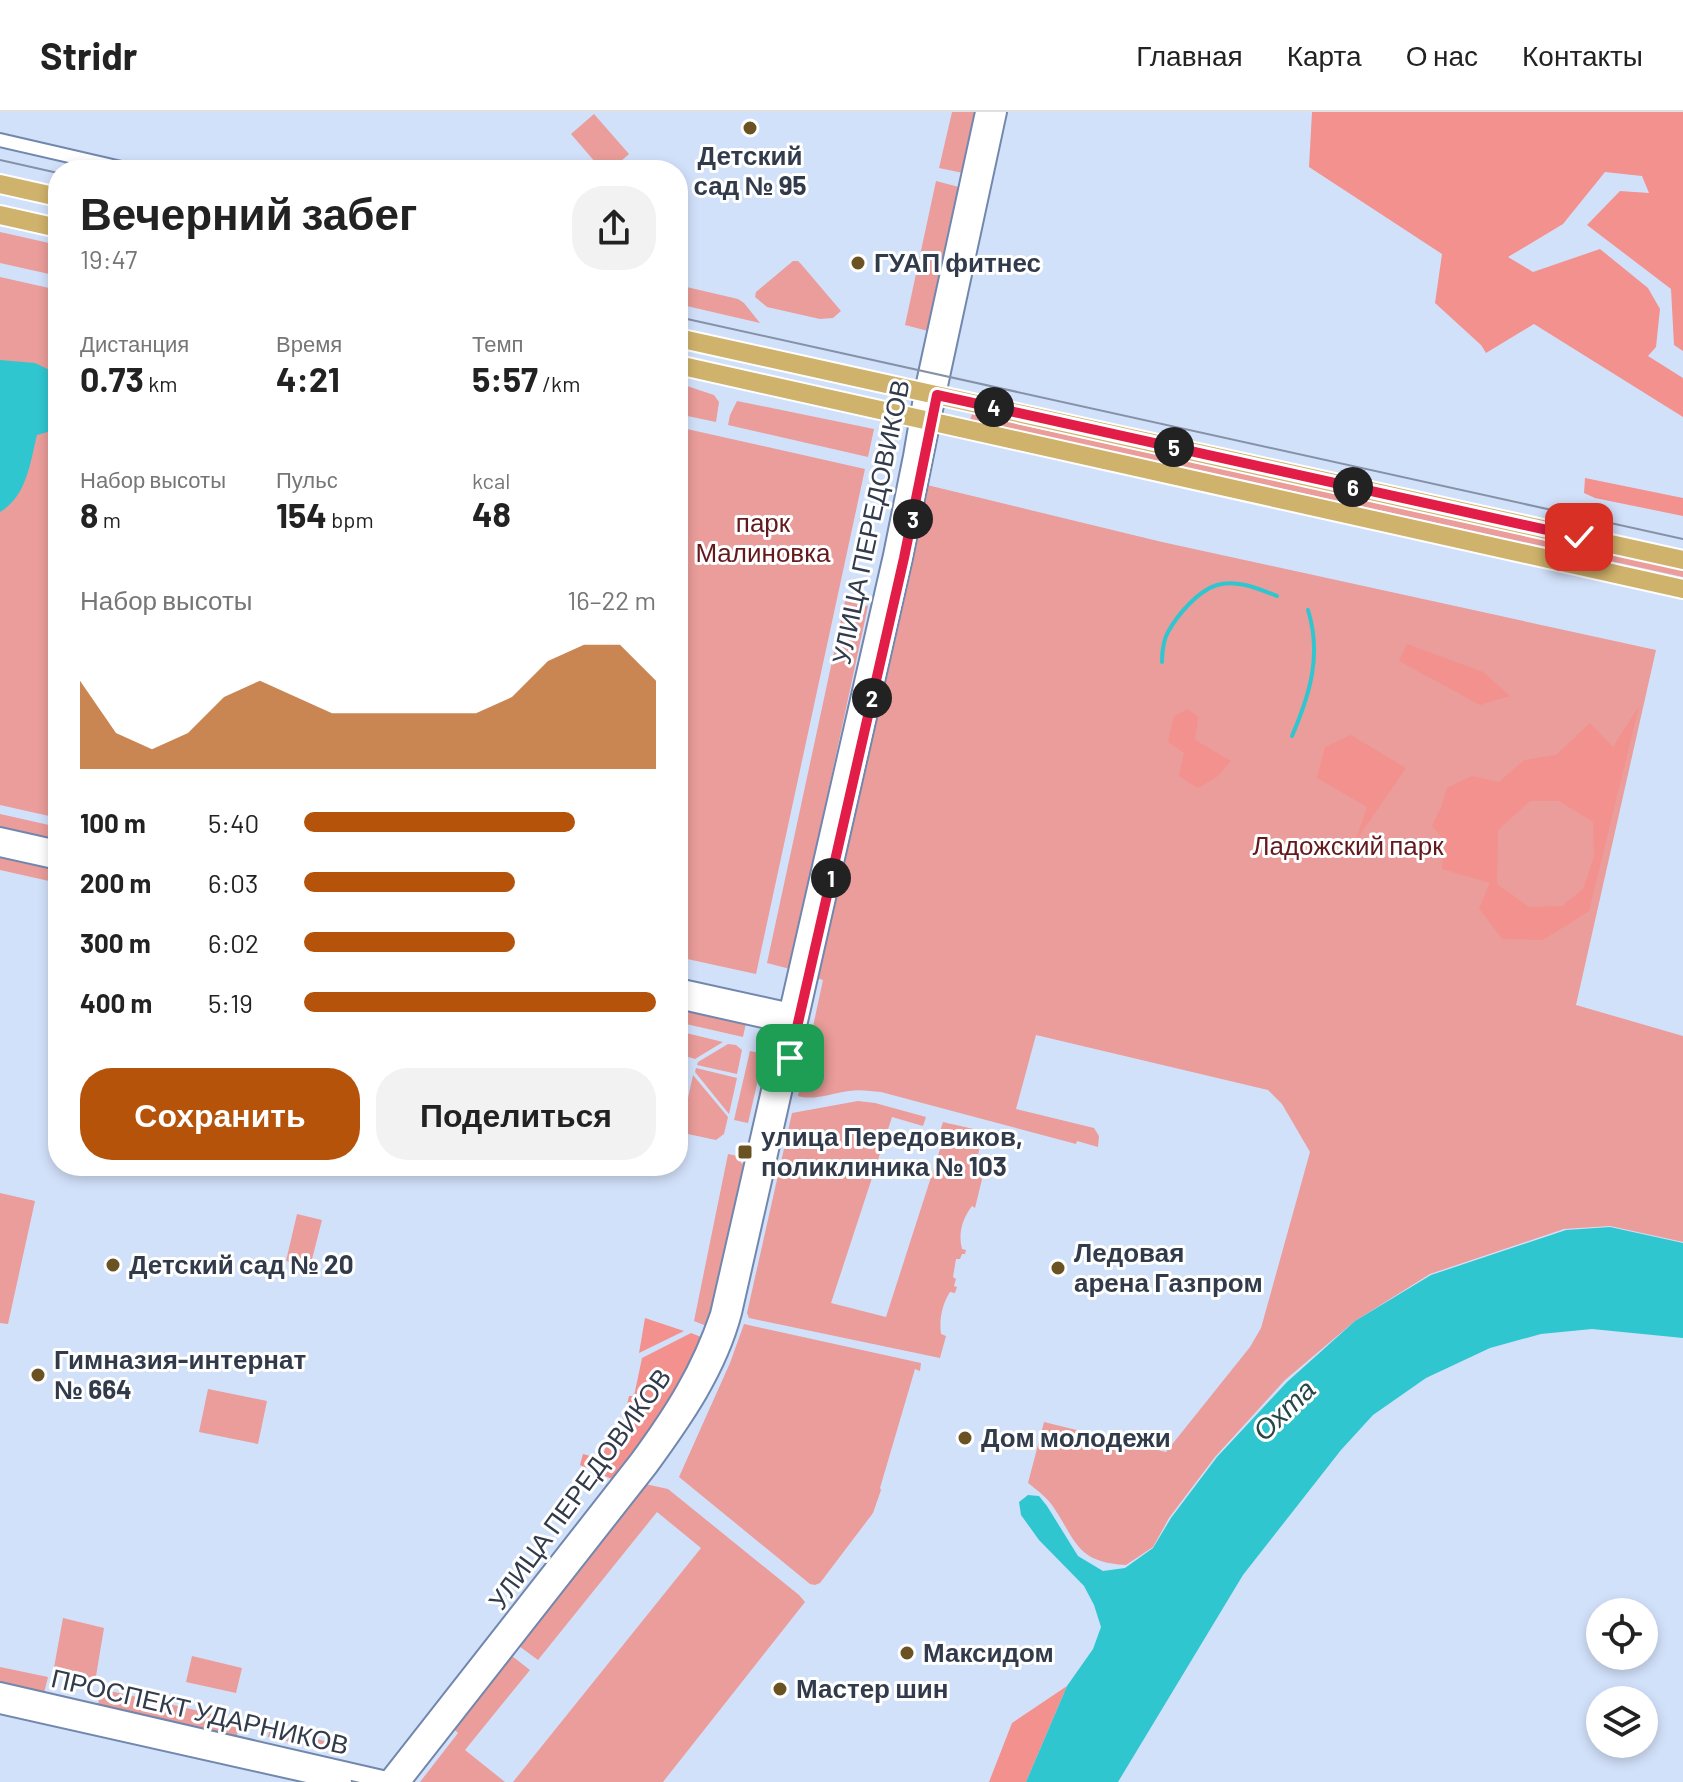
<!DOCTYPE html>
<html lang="ru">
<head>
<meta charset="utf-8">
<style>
  :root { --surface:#fff; --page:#f2f2f2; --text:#222; --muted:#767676; --line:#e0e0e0; --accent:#b45309 }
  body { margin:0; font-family:Barlow,sans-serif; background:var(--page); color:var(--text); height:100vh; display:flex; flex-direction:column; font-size:30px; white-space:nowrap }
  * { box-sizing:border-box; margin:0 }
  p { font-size:26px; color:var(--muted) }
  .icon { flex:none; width:44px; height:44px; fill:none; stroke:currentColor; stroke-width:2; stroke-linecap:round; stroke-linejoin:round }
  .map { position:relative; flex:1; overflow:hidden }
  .drawer { position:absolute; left:48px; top:48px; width:640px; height:1016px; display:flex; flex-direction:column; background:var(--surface); border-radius:32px; box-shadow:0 4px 12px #0003 }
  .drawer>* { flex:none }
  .tools { position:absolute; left:1586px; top:1486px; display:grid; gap:16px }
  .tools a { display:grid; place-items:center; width:72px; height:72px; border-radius:50%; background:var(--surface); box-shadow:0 4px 12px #0003; font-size:40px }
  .pin { position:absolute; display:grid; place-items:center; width:68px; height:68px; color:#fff; margin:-34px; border-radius:16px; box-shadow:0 4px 12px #0006 }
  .km { position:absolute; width:40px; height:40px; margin:-20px; border-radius:50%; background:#222; color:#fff; font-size:22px; line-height:40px; text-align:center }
  .round { display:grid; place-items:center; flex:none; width:84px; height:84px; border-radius:32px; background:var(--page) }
  .head { display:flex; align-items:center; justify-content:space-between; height:136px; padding:0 32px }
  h1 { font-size:44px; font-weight:700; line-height:60px }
  .figures { display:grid; grid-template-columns:repeat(3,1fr); gap:12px; height:136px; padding:8px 32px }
  .figures div { display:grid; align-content:center }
  .figures b { font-size:34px; font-weight:700 }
  .figures small { font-size:22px; font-weight:400 }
  .figures p { font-size:22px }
  .chart { height:224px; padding:16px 32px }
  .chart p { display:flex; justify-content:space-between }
  .chart svg { width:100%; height:144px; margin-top:8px; fill:var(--accent); opacity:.7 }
  .cta { display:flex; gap:16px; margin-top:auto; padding:16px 32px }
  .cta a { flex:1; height:92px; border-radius:32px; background:var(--accent); color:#fff; font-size:32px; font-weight:700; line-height:92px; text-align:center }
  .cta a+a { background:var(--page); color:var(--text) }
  ul { padding:0 32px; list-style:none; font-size:26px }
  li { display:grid; grid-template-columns:128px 96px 1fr; align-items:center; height:60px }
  li i { height:20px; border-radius:10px; background:var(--accent) }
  header { display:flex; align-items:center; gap:48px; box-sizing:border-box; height:112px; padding:0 40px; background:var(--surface); border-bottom:2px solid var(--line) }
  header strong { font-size:38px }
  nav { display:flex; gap:44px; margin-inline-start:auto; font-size:28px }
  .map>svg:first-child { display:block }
  .green { fill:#ea9d9a }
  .forest { fill:#f3918e; fill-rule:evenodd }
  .water { fill:#30c6d0 }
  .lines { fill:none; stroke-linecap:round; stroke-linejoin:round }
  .stream { stroke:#30c6d0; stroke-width:4 }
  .street-casing { stroke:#7287ae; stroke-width:16 }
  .secondary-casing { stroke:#7287ae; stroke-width:20 }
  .primary-casing { stroke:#fff; stroke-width:22 }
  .street { stroke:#fff; stroke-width:12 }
  .secondary { stroke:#fff; stroke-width:16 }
  .primary { stroke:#cfb26b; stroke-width:18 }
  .tram { stroke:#8591a6; stroke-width:2 }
  .route-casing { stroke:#fff; stroke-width:16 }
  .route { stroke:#e11d48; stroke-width:10 }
  .poi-dot { fill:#6a5222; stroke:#fff; stroke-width:3 }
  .labels { text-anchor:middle; stroke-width:6; stroke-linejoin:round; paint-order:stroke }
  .poi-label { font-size:26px; font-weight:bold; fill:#313b4b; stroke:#fff; text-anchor:start }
  .street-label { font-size:26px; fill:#313b4b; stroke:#fff }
  .park-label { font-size:26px; fill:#64191d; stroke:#fff }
  .water-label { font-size:28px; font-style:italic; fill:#294749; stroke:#fff }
</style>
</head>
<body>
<header>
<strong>Stridr</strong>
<nav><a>Главная</a><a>Карта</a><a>О нас</a><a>Контакты</a></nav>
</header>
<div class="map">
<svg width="1683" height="1670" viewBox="0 0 1683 1670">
  <rect width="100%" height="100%" fill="#d2e1fa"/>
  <path class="green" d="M 952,0 L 976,0 L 963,61 L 939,56 Z
    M 594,2 L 629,42 L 611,58 L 602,58 L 571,22 Z
    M 936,69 L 959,75 L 928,219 L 905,213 Z
    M 0,120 L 58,133 L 58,164 L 0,151 Z
    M 793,149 L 798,149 L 801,152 L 841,199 L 833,206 L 820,207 L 767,195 L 755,185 L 756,180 Z
    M 0,165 L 58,178 L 58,706 L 0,693 Z
    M 678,173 L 738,187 L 744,191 L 760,211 L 678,192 Z
    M 678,271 L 714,283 L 719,290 L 716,310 L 678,302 Z
    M 737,289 L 874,317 L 868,345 L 728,313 L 730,303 Z
    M 972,302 L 1683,458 L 1683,465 L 970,308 Z
    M 678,315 L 865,357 L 756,862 L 678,845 Z
    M 923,372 L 1162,430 L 1656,538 L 1576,893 L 1683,924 L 1683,1130 L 1610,1114 L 1564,1117 L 1430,1162 L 1355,1209 L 1285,1268 L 1215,1345 L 1169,1406 L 1153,1435 L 1126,1453 C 1075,1450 1077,1429 1052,1393 C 1045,1384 1037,1378 1028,1371 L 1044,1310 L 1166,1340 L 1250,1235 L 1261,1216 L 1310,1040 L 1282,992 L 1268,978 L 1036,923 L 1016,997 L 1094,1016 L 1099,1024 L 1098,1035 L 1077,1029 L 1076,1032 L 881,980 C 870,979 860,977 849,979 C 832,981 814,989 798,984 L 823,868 L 816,866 Z
    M 845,489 L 868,494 L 790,857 L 767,851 Z
    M 0,702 L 58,715 L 58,730 L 0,717 Z
    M 0,744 L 58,757 L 58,771 L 0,758 Z
    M 689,898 L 746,911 L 743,925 L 686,912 Z
    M 678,919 L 723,930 L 695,947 L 678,942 Z
    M 728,932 L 736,933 L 742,938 L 737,962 L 697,953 L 698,950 Z
    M 750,939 L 764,942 L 748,1011 L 734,1008 Z
    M 696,956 L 737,966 L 729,1002 L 695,960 Z
    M 693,963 L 728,1005 L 724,1022 L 716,1028 L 683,1021 L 681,1018 Z
    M 858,989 L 875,991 L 926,1005 L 923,1014 L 892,1005 L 831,1191 L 886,1205 L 942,1031 L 937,1029 L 943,1010 C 958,1014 979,1016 992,1025 L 991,1028 L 981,1027 L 977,1049 L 983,1051 L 985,1055 L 975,1096 L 972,1094 C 962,1107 958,1122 962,1137 L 966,1138 L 965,1142 L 962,1142 L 960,1147 L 956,1147 L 953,1165 L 956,1167 L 954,1174 L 957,1175 L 955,1181 L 950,1180 C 942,1192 939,1208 941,1222 L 946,1224 L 940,1246 L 749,1206 L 747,1201 L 792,1001 Z
    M 728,1042 L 742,1045 L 741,1051 L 747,1053 L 709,1215 L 694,1209 Z
    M 0,1081 L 35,1089 L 8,1212 L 0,1211 Z
    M 297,1102 L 322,1108 L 310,1155 L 286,1149 Z
    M 744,1212 L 921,1251 L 920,1259 L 915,1257 L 880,1376 L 881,1378 L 873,1401 L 820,1471 L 815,1473 L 810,1472 L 679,1365 L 730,1251 Z
    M 208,1277 L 267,1289 L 258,1332 L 199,1320 Z
    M 645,1372 L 668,1377 L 799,1483 L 805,1490 L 663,1670 L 513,1670 L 701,1436 L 657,1400 L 538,1548 L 519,1534 Z
    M 63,1506 L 104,1516 L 95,1570 L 53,1561 Z
    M 192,1544 L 242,1556 L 236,1581 L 186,1570 Z
    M 512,1544 L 530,1558 L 465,1638 L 505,1670 L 420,1670 L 458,1621 L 454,1617 Z
    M 0,1555 L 48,1565 L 44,1581 L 0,1572 Z
    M 101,1577 L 240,1608 L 237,1624 L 98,1593 Z
    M 270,1616 L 342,1633 L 340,1641 L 268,1625 Z"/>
  <path class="forest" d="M 1312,0 L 1683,0 L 1683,239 L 1674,233 L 1671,177 L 1587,113 L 1620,79 L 1649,81 L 1642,64 L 1605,60 L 1563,112 L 1508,145 L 1533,160 L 1600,137 L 1648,176 L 1660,197 L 1656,235 L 1648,244 L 1683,266 L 1683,305 L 1534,212 L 1486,241 L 1481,233 L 1435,191 L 1442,142 L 1309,55 Z
    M 1585,366 L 1683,386 L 1683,404 L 1595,386 L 1584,381 Z
    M 1407,532 L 1483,560 L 1510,584 L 1480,593 L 1399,549 Z
    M 1639,594 L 1589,799 L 1543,828 L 1502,827 L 1479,796 L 1490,771 L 1442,757 L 1444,728 L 1432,714 L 1442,693 L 1447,676 L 1472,664 L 1499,670 L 1524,648 L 1556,643 L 1590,611 L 1613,635 ZM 1530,689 L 1559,689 L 1593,710 L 1594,745 L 1583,777 L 1562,794 L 1529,795 L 1497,772 L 1498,718 Z
    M 1188,597 L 1198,605 L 1195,628 L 1231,649 L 1218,664 L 1198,676 L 1179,664 L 1184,641 L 1168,630 L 1174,604 Z
    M 1351,623 L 1406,656 L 1355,730 L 1367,695 L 1317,666 L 1325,635 Z
    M 645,1206 L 684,1219 L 639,1241 Z
    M 691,1221 L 701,1225 L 697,1235 L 700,1237 L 666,1300 L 614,1368 L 580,1353 L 583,1342 L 601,1347 L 610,1325 L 622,1314 L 629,1284 L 634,1284 L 642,1246 Z
    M 1067,1574 L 1026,1670 L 989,1670 L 1012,1611 Z"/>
  <path class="water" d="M 0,248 L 35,251 L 58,262 L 58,329 L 51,319 L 37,323 C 30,351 27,384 0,400 Z
    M 1610,1115 L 1683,1131 L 1683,1226 L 1592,1217 L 1541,1222 L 1490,1236 L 1426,1266 L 1373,1303 L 1341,1338 L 1243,1463 L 1118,1670 L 1026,1670 L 1067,1574 L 1093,1537 L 1101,1515 L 1094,1493 L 1084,1474 L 1039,1428 L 1021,1403 L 1019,1390 L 1028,1383 L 1039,1384 L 1047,1394 L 1078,1444 L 1103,1459 L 1125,1456 L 1153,1436 L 1171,1406 L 1217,1345 L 1287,1270 L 1355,1209 L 1431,1163 L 1566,1118 Z"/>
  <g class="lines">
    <path class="stream" d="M 1162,550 C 1162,539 1163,529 1168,520 C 1178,502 1198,479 1217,473 C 1237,467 1259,477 1277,484
      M 1292,624 C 1310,582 1322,543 1308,498"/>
    <g class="street-casing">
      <path id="street" d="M 0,28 L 130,58"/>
    </g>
    <g class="secondary-casing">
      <path id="secondary" d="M 0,724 L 58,737
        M 0,736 L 58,749
        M 678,875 L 787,899 L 794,904
        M 678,888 L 785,912 L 794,909
        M 0,1579 L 387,1668
        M 0,1593 L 343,1670
        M 386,1670 L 639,1347 C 674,1299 700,1258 719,1202 L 892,443 L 912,344 L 923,280 L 984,0
        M 402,1670 L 649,1355 C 684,1307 718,1258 733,1201 L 904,446 L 937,283 L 998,0"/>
    </g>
    <g class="primary-casing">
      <path id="primary" d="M 0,72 L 58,85
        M 0,103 L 58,116
        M 678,226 L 1683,448
        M 678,253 L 1683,477"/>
    </g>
    <use href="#street" class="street"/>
    <use href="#secondary" class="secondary"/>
    <use href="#primary" class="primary"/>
    <path class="tram" d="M 0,48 L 58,61
      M 678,205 L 1683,427"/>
  </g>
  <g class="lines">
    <g class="route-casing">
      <path id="route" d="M 790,946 L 904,446 L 937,283 L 1579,425"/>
    </g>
    <use href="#route" class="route"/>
  </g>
  <g class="poi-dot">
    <circle cx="750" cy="16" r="8"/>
    <circle cx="858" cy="151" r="8"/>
    <rect x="737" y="1032" width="16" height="16" rx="4"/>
    <circle cx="113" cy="1153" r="8"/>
    <circle cx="1058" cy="1156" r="8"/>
    <circle cx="38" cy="1263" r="8"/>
    <circle cx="965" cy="1326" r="8"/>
    <circle cx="907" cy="1541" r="8"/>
    <circle cx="780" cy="1577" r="8"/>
  </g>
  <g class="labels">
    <g class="poi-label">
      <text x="750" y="53" text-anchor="middle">Детский<tspan x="750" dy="30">сад № 95</tspan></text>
      <text x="874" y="160">ГУАП фитнес</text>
      <text x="761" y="1034">улица Передовиков,<tspan x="761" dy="30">поликлиника № 103</tspan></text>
      <text x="1074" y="1150">Ледовая<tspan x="1074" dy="30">арена Газпром</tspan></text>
      <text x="129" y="1162">Детский сад № 20</text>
      <text x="54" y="1257">Гимназия-интернат<tspan x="54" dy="30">№ 664</tspan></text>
      <text x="981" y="1335">Дом молодежи</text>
      <text x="923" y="1550">Максидом</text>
      <text x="796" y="1586">Мастер шин</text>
    </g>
    <g class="street-label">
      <text transform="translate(871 410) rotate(-78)" y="9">УЛИЦА ПЕРЕДОВИКОВ</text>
      <text transform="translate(580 1377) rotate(-54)" y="9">УЛИЦА ПЕРЕДОВИКОВ</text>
      <text transform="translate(200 1600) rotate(13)" y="9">ПРОСПЕКТ УДАРНИКОВ</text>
    </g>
    <g class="park-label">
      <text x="763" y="420">парк<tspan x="763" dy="30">Малиновка</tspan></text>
      <text x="1348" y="743">Ладожский парк</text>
    </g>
    <g class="water-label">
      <text transform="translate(1284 1298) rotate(-44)" y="10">Охта</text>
    </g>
  </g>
</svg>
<div class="tools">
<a><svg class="icon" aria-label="locate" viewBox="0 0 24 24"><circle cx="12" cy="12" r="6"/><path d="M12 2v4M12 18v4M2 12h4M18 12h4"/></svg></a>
<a><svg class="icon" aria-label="layers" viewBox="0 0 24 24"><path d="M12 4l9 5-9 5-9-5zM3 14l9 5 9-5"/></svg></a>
</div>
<div class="pin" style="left:790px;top:946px;background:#1e9e55"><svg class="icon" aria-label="arrive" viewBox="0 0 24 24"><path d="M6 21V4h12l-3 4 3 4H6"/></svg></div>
<div class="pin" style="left:1579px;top:425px;background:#d93025"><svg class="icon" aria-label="check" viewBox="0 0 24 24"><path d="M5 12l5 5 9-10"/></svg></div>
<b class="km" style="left:831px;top:766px">1</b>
<b class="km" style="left:872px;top:586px">2</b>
<b class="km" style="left:913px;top:407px">3</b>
<b class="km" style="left:994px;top:295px">4</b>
<b class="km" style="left:1174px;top:335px">5</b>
<b class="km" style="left:1353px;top:375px">6</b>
<section class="drawer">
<div class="head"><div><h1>Вечерний забег</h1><p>19:47</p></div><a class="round"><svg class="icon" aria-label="share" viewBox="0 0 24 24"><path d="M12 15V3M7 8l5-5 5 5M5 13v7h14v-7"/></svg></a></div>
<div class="figures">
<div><p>Дистанция</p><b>0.73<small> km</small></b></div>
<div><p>Время</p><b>4:21</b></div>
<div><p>Темп</p><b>5:57<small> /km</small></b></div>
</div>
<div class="figures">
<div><p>Набор высоты</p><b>8<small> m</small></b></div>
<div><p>Пульс</p><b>154<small> bpm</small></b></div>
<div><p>kcal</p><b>48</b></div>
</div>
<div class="chart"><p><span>Набор высоты</span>16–22 m</p>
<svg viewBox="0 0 160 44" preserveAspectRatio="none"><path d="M0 44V17L10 33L20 38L30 33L40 22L50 17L60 22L70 27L80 27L90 27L100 27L110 27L120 22L130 11L140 6L150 6L160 17V44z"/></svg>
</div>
<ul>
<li><b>100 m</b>5:40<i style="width:77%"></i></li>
<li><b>200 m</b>6:03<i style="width:60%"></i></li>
<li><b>300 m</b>6:02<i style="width:60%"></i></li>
<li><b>400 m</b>5:19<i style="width:100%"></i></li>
</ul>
<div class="cta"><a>Сохранить</a><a>Поделиться</a></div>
</section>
</div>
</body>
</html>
